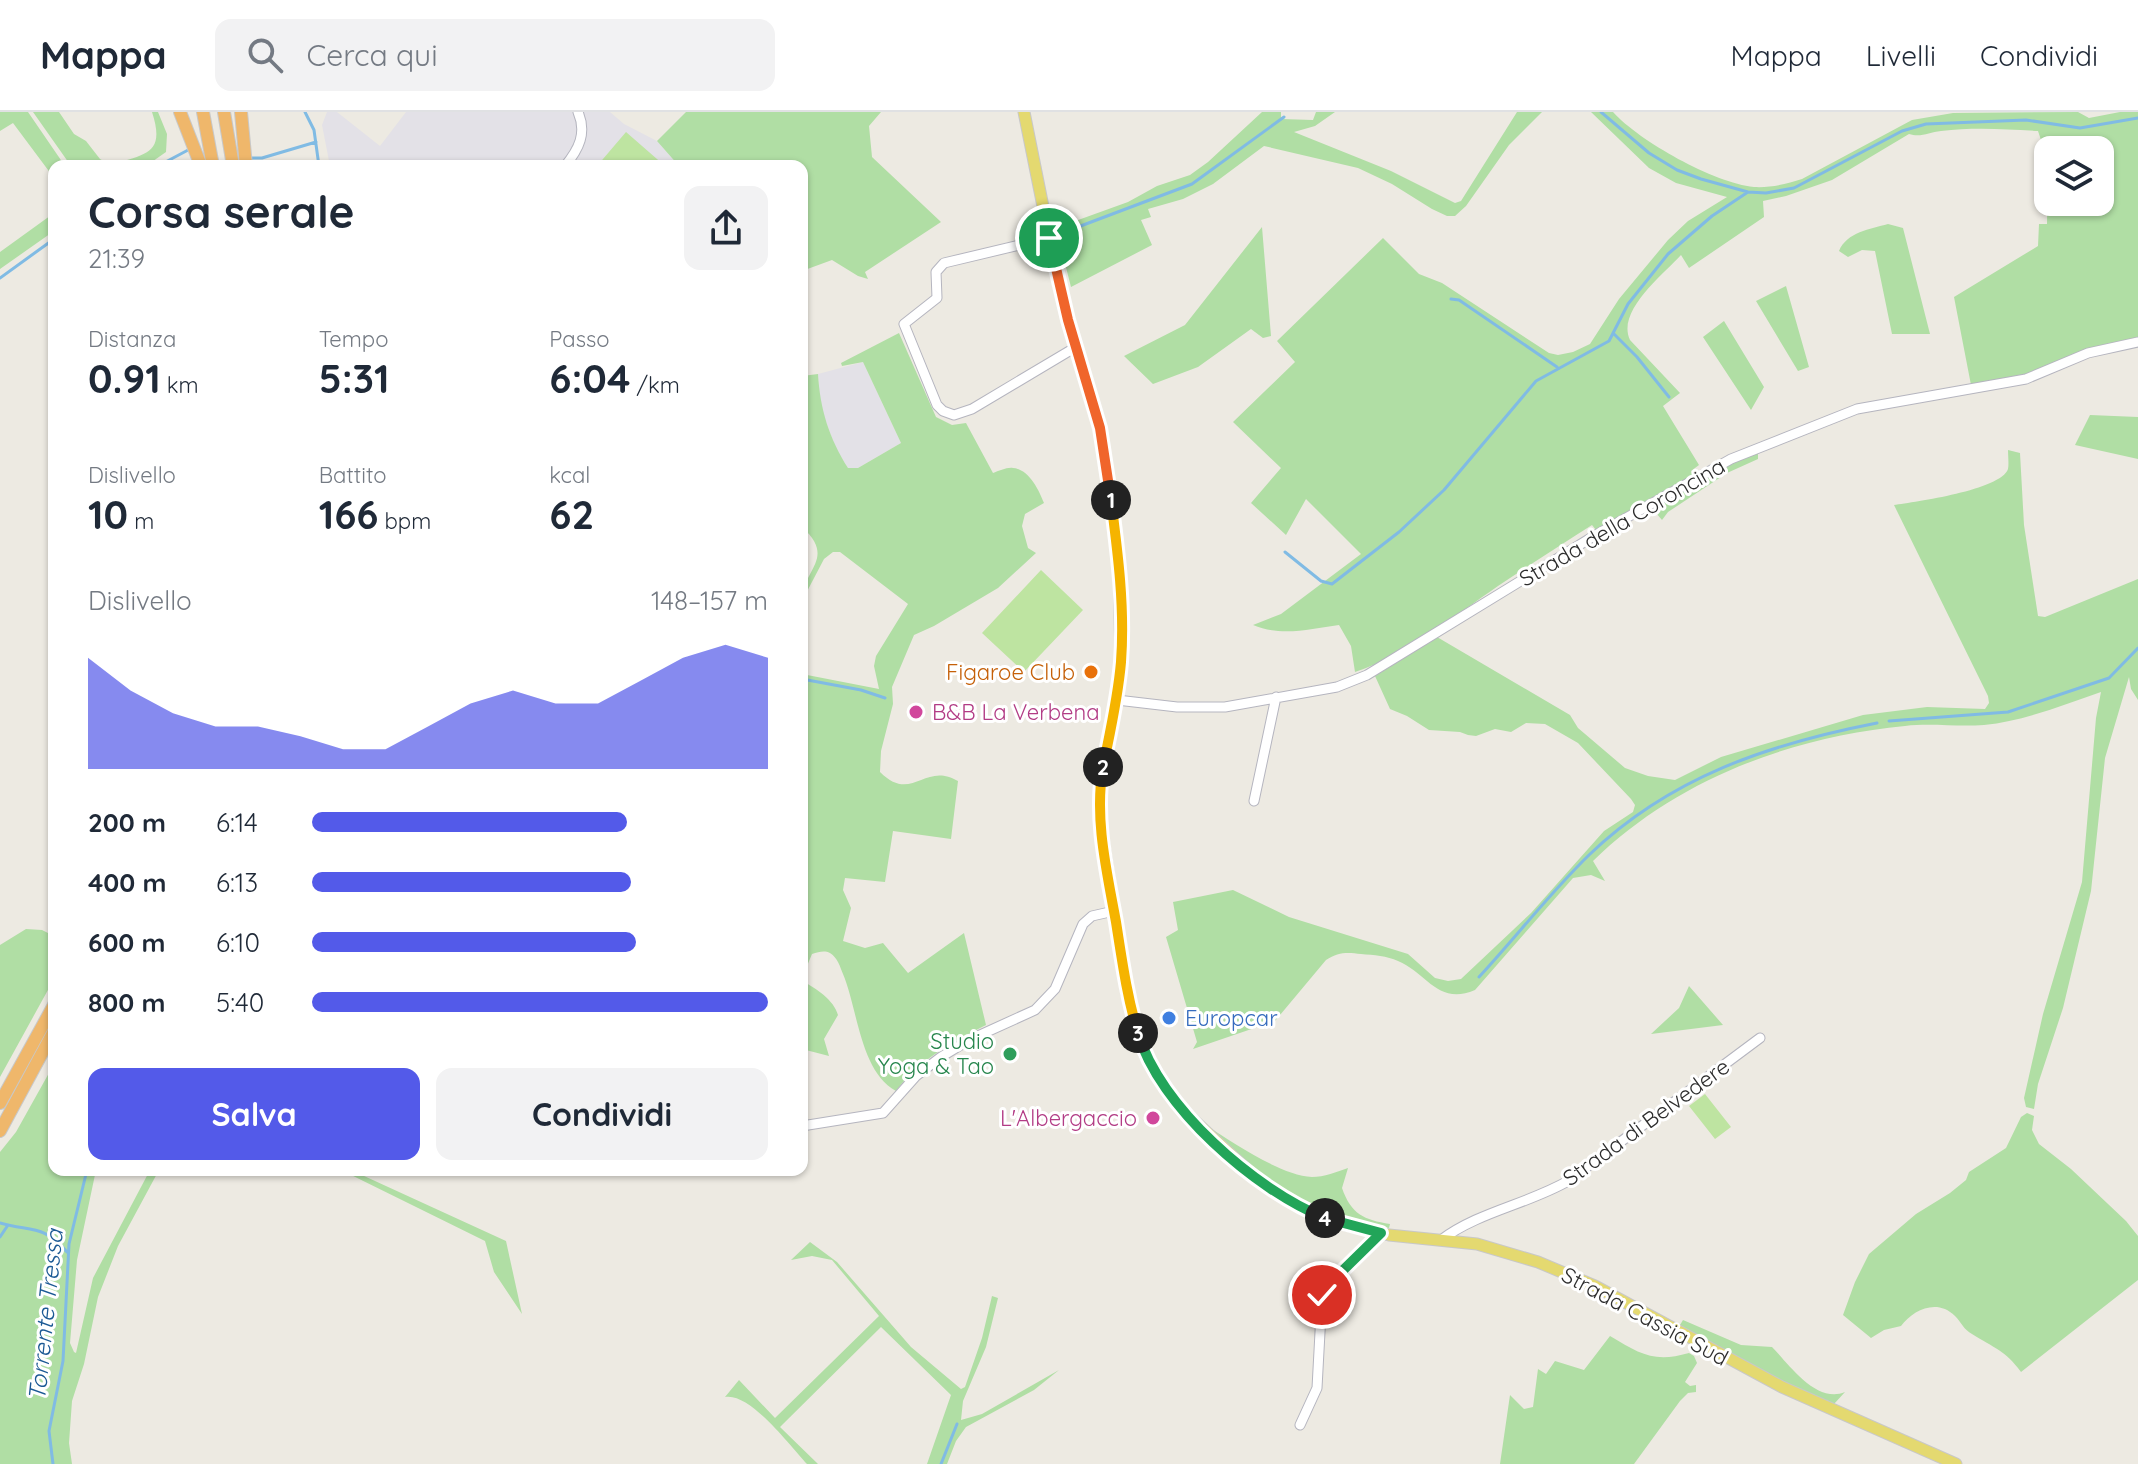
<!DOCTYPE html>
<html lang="it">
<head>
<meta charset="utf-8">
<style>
  :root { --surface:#fff; --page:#f2f2f3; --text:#1f2937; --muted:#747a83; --line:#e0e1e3; --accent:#535ae9 }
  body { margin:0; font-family:Quicksand,sans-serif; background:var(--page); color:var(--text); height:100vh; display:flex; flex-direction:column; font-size:30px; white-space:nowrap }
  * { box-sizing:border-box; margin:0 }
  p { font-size:26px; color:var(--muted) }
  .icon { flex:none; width:44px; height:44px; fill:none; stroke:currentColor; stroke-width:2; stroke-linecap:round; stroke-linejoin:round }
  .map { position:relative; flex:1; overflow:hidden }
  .sheet { position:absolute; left:48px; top:48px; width:760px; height:1016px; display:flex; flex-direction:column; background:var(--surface); border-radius:16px; box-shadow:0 2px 6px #0004 }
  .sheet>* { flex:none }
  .controls { position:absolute; left:2034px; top:24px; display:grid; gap:16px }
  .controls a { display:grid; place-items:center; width:80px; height:80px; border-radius:16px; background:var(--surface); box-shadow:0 2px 6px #0004; font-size:40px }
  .pin { position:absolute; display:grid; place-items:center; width:68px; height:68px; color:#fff; margin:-34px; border:4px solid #fff; border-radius:50%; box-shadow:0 2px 8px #0007 }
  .km { position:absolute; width:40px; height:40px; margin:-20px; border-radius:50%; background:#222; color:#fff; font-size:22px; line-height:40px; text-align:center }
  .round { display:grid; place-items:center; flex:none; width:84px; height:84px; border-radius:16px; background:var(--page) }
  .headline { display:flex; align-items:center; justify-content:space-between; height:136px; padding:0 40px }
  h1 { font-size:44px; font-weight:700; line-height:60px }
  .metrics { display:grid; grid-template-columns:repeat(3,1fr); gap:12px; height:136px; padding:8px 40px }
  .metrics div { display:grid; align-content:center }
  .metrics b { font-size:40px; font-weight:700 }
  .metrics small { font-size:22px; font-weight:400 }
  .metrics p { font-size:22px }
  .chart { height:224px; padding:16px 40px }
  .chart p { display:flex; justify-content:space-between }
  .chart svg { width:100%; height:144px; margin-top:8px; fill:var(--accent); opacity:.7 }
  .cta { display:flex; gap:16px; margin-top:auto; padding:16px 40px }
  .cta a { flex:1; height:92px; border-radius:16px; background:var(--accent); color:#fff; font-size:32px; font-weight:700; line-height:92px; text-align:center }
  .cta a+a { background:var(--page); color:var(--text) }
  ul { padding:0 40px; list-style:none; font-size:26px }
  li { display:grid; grid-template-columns:128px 96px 1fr; align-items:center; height:60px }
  li i { height:20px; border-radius:10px; background:var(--accent) }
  header { display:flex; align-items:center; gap:48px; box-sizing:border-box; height:112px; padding:0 40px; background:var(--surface); border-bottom:2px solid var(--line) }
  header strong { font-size:38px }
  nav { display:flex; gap:44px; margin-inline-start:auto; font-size:28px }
  .search { width:560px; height:72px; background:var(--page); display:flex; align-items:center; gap:20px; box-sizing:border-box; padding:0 28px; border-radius:16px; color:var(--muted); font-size:30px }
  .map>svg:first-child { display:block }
  .industrial { fill:#e3e1e7 }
  .green { fill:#b0dea4; fill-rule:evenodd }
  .pitch { fill:#bee4a1 }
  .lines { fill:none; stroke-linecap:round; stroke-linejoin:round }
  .stream { stroke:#80bbe4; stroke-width:3 }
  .minor-casing { stroke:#b5b5bf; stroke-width:11 }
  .major-casing { stroke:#c8c8c8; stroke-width:13 }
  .highway-casing { stroke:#c8c8c8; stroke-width:14 }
  .minor { stroke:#fff; stroke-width:9 }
  .major { stroke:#e4d970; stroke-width:11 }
  .highway { stroke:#efb76b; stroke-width:12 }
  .split-1-casing { stroke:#fff; stroke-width:16 }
  .split-2-casing { stroke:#fff; stroke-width:16 }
  .split-3-casing { stroke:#fff; stroke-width:16 }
  .split-4-casing { stroke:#fff; stroke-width:16 }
  .split-5-casing { stroke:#fff; stroke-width:16 }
  .split-1 { stroke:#f0652b; stroke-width:10 }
  .split-2 { stroke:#f5b400; stroke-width:10 }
  .split-3 { stroke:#f5b400; stroke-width:10 }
  .split-4 { stroke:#22a559; stroke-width:10 }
  .split-5 { stroke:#22a559; stroke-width:10 }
  .food-dot { fill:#e8710a; stroke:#fff; stroke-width:3 }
  .hotel-dot { fill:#d1479c; stroke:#fff; stroke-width:3 }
  .shop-dot { fill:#3f7fe0; stroke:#fff; stroke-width:3 }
  .leisure-dot { fill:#2e9e5b; stroke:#fff; stroke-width:3 }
  .labels { text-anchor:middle; stroke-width:6; stroke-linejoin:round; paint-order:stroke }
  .street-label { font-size:22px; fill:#2d2d2d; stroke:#fff }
  .food-label { font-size:22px; fill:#c56008; stroke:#fff; text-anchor:end }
  .hotel-label { font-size:22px; fill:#b23c85; stroke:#fff; text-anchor:start }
  .shop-label { font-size:22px; fill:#366cbe; stroke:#fff; text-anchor:start }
  .leisure-label { font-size:22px; fill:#27864d; stroke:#fff; text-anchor:end }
  .water-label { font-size:24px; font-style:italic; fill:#1b5994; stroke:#fff }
</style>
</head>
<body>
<header>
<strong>Mappa</strong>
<div class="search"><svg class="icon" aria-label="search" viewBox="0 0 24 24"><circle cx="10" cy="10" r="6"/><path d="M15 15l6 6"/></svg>Cerca qui</div>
<nav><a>Mappa</a><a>Livelli</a><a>Condividi</a></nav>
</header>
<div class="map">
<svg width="2138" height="1352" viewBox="0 0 2138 1352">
  <rect width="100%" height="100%" fill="#edeae2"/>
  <path class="industrial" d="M 327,0 L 337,0 L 380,34 L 406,0 L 610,0 L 624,12 L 657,29 L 679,54 L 330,54 L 322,13 Z
    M 863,250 L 901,331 L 858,356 L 848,356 L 836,337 L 820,294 L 818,262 Z"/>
  <path class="green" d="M 0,0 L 28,0 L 65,54 L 54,54 L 54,66 L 13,11 L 0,19 Z
    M 33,0 L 59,0 L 74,22 L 86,29 L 100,47 L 110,53 C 145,42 166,43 152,0 L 158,0 L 167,22 L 166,40 L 146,54 L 71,54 Z
    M 686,0 L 881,0 L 869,14 L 872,45 L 941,110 L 865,160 L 868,167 L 858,164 L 832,148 L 802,159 L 802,54 L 679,54 L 657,29 Z
    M 1262,0 L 1281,0 L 1281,7 L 1313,8 L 1316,0 L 1335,0 L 1315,14 L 1294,20 L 1391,59 L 1455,91 L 1461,89 L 1517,0 L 1542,0 L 1509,33 L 1466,94 L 1455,104 L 1447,104 L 1432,97 L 1392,72 L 1358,56 L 1264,34 L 1213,72 L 1183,87 L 1148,97 L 1151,105 L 1141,108 L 1152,133 L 1071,175 L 1056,116 L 1128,90 L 1157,74 L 1190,63 L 1208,50 Z
    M 1591,0 L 1613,0 C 1639,29 1714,71 1754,75 C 1770,76 1787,72 1802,67 L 1912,8 L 1953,1 L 2078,0 L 2089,6 L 2120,0 L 2138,0 L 2138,225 L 2083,238 L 2068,247 L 2024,263 L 1971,273 L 1954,185 L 2038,134 L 2039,112 L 2047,112 L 2048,28 L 2041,28 L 2038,19 C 2005,17 1973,15 1941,19 C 1929,20 1921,26 1909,22 L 1832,68 L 1786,84 L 1763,89 L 1764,105 L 1689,156 L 1681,143 C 1664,162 1616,199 1630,228 L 1680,281 L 1663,294 L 1699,353 L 1691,359 L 1693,363 L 1596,418 L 1592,413 C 1561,433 1529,453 1498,474 C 1453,505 1408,542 1355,560 L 1351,534 L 1339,513 C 1310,517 1281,525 1253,513 L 1281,502 L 1361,442 L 1306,387 L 1286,423 L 1251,391 L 1281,356 L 1233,310 L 1295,250 L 1277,229 L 1383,126 L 1419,162 L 1442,171 L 1549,241 L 1558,243 L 1573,240 L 1590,232 L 1619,187 L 1668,128 L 1688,109 L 1727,85 L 1676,71 L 1649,56 ZM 2048,38 L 2100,38 L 2100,90 L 2048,90 Z
    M 54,101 L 54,119 L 0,157 L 0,140 Z
    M 1888,112 L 1903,116 L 1930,222 L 1892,222 L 1875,139 L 1862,138 L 1848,145 L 1839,139 C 1847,120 1870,117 1888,112 Z
    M 1262,115 L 1271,224 L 1263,226 L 1251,217 L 1198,255 L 1153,272 L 1124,244 L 1185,213 Z
    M 1786,174 L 1809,255 L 1798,259 L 1756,189 Z
    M 1724,209 L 1764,275 L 1751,298 L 1703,225 Z
    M 899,221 L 936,305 L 952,313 L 966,311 L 993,361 C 999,359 1007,355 1013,356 C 1029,357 1039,378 1044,391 L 1025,402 L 1022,414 L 1028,436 L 1036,441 L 998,476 L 934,514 L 914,523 L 892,575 L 893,592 L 881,639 L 880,660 C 912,692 924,649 958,669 L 951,727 L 893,719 L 885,770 L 845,766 L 843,778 L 851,796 L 843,829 L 865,836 L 883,831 L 908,861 L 964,821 L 986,913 C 952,930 919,948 896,979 C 860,959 858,898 843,862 C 840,855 838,846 830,841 C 824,838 819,840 812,842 L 802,866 L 802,562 L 879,577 L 874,554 L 876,544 L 908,492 L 840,440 L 833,440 L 824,447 L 802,489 C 802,457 837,447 802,415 L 802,264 L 818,262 C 820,297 829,326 848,356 L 858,356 L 901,331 L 863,250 L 842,254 L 841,251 Z
    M 2090,303 L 2138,305 L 2138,347 L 2075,333 Z
    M 2008,338 L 2020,341 L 2024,413 L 2038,504 L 2045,505 L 2138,467 L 2138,588 L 2131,577 L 2129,565 L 2105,646 L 2091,779 L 2063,896 L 2038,972 L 2034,997 L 2026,995 L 2024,986 L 2043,902 L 2082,770 L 2096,606 L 2101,580 C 2063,593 2024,609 1984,613 C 1957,615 1931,611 1905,614 C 1790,625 1676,668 1593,749 L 1605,769 L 1591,763 L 1573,766 L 1475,878 C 1438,894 1427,861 1398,849 C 1387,844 1374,843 1361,842 C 1347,840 1338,840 1326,848 L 1275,909 L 1193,937 L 1197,930 L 1166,825 L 1178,818 L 1173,790 L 1233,778 L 1289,805 L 1408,842 L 1435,866 L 1448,869 L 1461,867 L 1531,801 L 1604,719 L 1633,700 L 1635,693 L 1631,687 L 1578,631 L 1545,612 L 1526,611 L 1511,620 L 1495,617 L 1476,624 L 1468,623 L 1460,620 L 1429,618 L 1407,604 L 1390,597 L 1375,564 L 1437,525 L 1570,603 L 1578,616 L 1625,656 L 1648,664 L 1675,668 L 1721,645 L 1863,603 L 1927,595 L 1985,597 L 1989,591 L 1988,584 L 1894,393 C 1915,390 2001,378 2008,357 C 2009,352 2008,343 2008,338 Z
    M 1758,339 L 1758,347 L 1727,361 L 1668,400 L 1662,408 L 1651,395 L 1710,362 Z
    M 26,817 L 42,818 L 54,824 L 54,867 L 0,965 L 0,833 Z
    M 802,869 C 816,876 834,888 838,903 L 824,927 L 829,944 L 802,937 Z
    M 1689,874 L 1723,913 L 1651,922 L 1679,896 Z
    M 54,952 L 54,1058 L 96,1058 L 77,1148 L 70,1231 L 74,1240 L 76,1241 L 93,1166 L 150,1058 L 159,1058 L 118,1134 L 98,1185 L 84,1252 L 72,1289 L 69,1331 L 72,1352 L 0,1352 L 0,1040 L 16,1020 Z
    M 2027,1001 L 2034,1004 L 2032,1018 L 2039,1032 L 2071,1057 L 2126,1109 L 2138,1124 L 2138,1168 L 2021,1260 C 2005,1238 1994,1236 1972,1222 C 1964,1218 1961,1210 1955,1204 C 1937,1186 1913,1198 1901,1214 L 1884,1218 L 1871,1226 L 1843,1203 L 1855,1170 L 1869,1142 L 1916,1102 L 1950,1081 L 1966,1068 L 1969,1060 L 2006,1036 L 2021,1005 Z
    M 1205,1013 C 1233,1030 1279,1063 1312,1065 C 1324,1065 1337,1060 1348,1056 L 1342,1076 C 1351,1102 1364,1108 1390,1112 L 1389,1116 C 1304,1100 1268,1070 1205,1013 Z
    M 341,1058 L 351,1058 L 506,1129 L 522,1202 L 494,1160 L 485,1129 Z
    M 810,1130 L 837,1150 L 911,1235 L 961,1277 L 965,1275 L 982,1226 L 992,1184 L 998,1186 L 986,1235 L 963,1289 L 961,1308 L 982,1302 L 1059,1258 L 1034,1278 L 966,1315 L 956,1329 L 947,1352 L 927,1352 L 951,1283 L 881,1215 L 780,1315 L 818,1352 L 807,1352 C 790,1334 750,1280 725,1285 L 739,1268 L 775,1306 L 879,1204 L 832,1148 L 812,1144 L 791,1148 Z
    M 1683,1208 L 1741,1233 L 1772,1235 C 1789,1252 1816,1292 1845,1280 L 1834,1292 C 1780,1270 1730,1242 1680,1213 Z
    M 1610,1224 C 1640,1242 1654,1251 1689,1241 L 1694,1244 L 1697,1251 L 1685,1270 L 1690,1274 L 1696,1273 L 1696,1280 L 1688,1281 L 1680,1289 L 1634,1352 L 1500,1352 L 1510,1283 L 1524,1297 L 1533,1295 L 1538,1257 L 1546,1262 L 1555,1249 L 1584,1258 Z"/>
  <path class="pitch" d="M 626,20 L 665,54 L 597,54 Z
    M 1041,458 L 1083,498 L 1024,560 L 982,521 Z
    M 1705,982 L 1731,1015 L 1715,1027 L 1689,994 Z"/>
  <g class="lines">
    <path class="stream" d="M 305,0 L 314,18 L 319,54
      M 1601,0 L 1649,41 L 1677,58 L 1701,67 L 1748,80 L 1766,81 L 1794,76 L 1902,19 L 1926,12 L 2026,8 L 2080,16 L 2138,6
      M 251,46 L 262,46 L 316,30
      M 158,54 L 190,37
      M 1062,121 L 1192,72 L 1284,5
      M 0,166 L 54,127
      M 1451,187 L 1459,188 L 1557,255
      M 1614,222 L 1637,245 L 1669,285
      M 1285,440 L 1321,469 L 1332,472 L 1399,420 L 1444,378 L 1536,269 L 1609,229 L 1628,192 L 1668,142 L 1712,104 L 1748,80
      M 802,567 L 861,578 L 885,586
      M 1889,609 L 2008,600 L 2109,566 L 2138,536
      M 1479,865 C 1516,825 1550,781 1589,743 C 1670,665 1769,632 1877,611
      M 0,1111 C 31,1120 43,1112 67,1140
      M 0,1125 L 8,1113
      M 53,1352 L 49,1319 L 63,1249 L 69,1132 L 87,1058
      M 941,1352 L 957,1312"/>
    <g class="minor-casing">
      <path id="minor" d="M 565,54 C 579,37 587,21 578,0
        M 1049,126 L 944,151 L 936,160 L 937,186 L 904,212 L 937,293 L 943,299 L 954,303 L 972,297 L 1076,235
        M 1117,588 L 1177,595 L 1225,595 L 1337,575 L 1367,563 L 1594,424 L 1731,347 L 1857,297 L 2026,267 L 2088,241 L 2138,230
        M 1254,689 L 1276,585
        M 802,1014 L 883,1001 L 916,964 L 941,945 L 969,928 L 1035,898 L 1055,877 L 1083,812 L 1092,804 L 1114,799
        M 1441,1128 C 1478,1100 1528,1092 1568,1069 L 1760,926
        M 1300,1313 L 1317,1276 L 1322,1183 L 1330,1171 L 1381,1121"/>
    </g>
    <g class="major-casing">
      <path id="major" d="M 1024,0 L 1059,174 L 1101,323 L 1119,453 L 1121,549 L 1117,588 L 1100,671 L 1100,708 L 1127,882 L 1145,943 L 1162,972 L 1188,1003 L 1254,1064 L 1293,1091 L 1342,1112 L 1389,1123 L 1477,1132 L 1538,1150 L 1595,1174 L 1782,1275 L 1956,1352"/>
    </g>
    <g class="highway-casing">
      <path id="highway" d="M 180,0 L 201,54
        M 203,0 L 213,54
        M 224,0 L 233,54
        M 241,0 L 246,54
        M 0,991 L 54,893
        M 0,1019 L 54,919"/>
    </g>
    <use href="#minor" class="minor"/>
    <use href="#major" class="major"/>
    <use href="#highway" class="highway"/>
  </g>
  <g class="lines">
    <g class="split-1-casing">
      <path id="split-1" d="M 1049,126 L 1068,208 L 1100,316 L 1111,388"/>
    </g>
    <g class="split-2-casing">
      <path id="split-2" d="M 1103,655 C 1110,620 1118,586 1121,550 C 1125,496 1118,442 1111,388"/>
    </g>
    <g class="split-3-casing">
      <path id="split-3" d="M 1103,655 C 1094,707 1107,760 1116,810 C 1122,848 1127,885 1138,921"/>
    </g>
    <g class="split-4-casing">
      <path id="split-4" d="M 1138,921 C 1159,994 1255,1078 1325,1106"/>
    </g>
    <g class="split-5-casing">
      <path id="split-5" d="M 1322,1183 L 1330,1171 L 1381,1121 L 1325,1106"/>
    </g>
    <use href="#split-1" class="split-1"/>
    <use href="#split-2" class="split-2"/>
    <use href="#split-3" class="split-3"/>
    <use href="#split-4" class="split-4"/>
    <use href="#split-5" class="split-5"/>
  </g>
  <circle class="food-dot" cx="1091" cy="560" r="8"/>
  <g class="hotel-dot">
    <circle cx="916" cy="600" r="8"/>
    <circle cx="1153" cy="1006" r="8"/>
  </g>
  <circle class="shop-dot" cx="1169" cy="906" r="8"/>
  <circle class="leisure-dot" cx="1010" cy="942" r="8"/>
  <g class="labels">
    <g class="street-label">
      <text transform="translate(1622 410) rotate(-30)" y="8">Strada della Coroncina</text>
      <text transform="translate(1646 1010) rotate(-36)" y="8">Strada di Belvedere</text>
      <text transform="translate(1645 1204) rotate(28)" y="8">Strada Cassia Sud</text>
    </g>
    <g class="food-label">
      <text x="1075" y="568">Figaroe Club</text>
    </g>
    <g class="hotel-label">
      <text x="932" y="608">B&amp;B La Verbena</text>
      <text x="1137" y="1014" text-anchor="end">L'Albergaccio</text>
    </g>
    <g class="shop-label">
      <text x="1185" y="914">Europcar</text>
    </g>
    <g class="leisure-label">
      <text x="994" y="937">Studio<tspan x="994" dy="25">Yoga &amp; Tao</tspan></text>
    </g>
    <g class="water-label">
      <text transform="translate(46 1203) rotate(-84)" y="8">Torrente Tressa</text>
    </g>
  </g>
</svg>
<div class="controls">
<a><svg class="icon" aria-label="layers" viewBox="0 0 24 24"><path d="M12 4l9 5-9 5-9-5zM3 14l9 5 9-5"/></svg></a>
</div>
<div class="pin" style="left:1049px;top:126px;background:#1e9e55"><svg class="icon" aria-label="arrive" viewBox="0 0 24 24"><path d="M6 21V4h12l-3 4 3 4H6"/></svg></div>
<div class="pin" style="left:1322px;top:1183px;background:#d93025"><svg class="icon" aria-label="check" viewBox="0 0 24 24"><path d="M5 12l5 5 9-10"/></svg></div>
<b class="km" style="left:1111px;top:388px">1</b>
<b class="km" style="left:1103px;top:655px">2</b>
<b class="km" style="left:1138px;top:921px">3</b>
<b class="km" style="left:1325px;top:1106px">4</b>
<section class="sheet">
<div class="headline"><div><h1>Corsa serale</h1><p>21:39</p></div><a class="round"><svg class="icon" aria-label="share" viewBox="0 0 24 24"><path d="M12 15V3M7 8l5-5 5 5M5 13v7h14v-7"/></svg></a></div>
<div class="metrics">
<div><p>Distanza</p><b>0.91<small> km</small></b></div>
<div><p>Tempo</p><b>5:31</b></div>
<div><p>Passo</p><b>6:04<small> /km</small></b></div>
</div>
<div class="metrics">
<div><p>Dislivello</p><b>10<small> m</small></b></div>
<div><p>Battito</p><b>166<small> bpm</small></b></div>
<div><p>kcal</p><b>62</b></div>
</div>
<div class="chart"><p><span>Dislivello</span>148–157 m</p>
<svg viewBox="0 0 160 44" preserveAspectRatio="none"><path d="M0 44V10L10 20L20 27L30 31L40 31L50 34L60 38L70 38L80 31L90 24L100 20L110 24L120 24L130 17L140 10L150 6L160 10V44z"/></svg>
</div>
<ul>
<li><b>200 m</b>6:14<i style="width:69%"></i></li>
<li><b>400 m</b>6:13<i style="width:70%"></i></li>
<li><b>600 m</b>6:10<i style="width:71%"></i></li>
<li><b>800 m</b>5:40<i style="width:100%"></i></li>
</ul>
<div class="cta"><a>Salva</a><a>Condividi</a></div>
</section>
</div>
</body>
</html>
